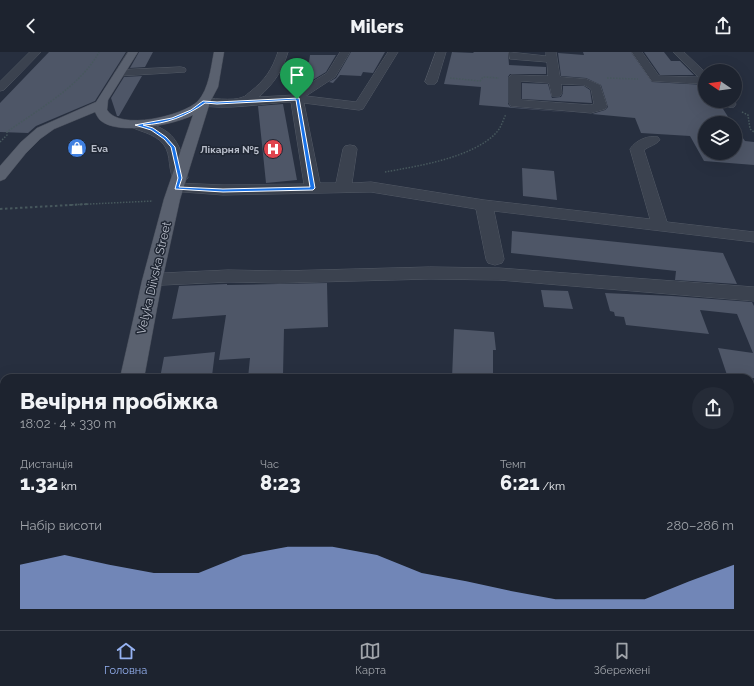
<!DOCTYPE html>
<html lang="uk">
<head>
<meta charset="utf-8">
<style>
  :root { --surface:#1d232f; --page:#252b37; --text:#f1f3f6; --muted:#a0a4aa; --line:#3b404b; --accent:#95b1f1 }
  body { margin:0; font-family:Raleway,sans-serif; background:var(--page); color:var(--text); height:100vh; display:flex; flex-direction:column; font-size:15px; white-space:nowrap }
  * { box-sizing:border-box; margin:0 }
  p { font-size:13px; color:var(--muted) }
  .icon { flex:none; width:22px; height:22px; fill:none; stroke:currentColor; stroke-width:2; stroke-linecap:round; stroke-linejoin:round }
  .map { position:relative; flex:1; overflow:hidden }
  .panel { position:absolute; left:0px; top:322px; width:754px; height:256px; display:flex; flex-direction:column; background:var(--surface); border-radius:12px 12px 0 0; box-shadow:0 4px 16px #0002,0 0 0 1px var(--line) }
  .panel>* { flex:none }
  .needle { width:26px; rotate:283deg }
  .buttons { position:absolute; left:698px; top:12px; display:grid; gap:8px }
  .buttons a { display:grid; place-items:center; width:44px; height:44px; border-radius:50%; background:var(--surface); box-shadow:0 4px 16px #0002,0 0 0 1px var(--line); font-size:20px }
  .pin { position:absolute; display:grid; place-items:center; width:34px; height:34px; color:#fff; margin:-41px -17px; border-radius:50% 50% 50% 0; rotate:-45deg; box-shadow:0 0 4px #0007 }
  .pin .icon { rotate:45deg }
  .round { display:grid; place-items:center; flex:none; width:42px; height:42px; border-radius:21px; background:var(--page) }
  .summary { display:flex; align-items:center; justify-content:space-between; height:68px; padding:0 20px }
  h1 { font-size:22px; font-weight:800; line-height:30px }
  .stats { display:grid; grid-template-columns:repeat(3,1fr); gap:6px; height:68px; padding:4px 20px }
  .stats div { display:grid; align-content:center }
  .stats b { font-size:20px; font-weight:800 }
  .stats small { font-size:11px; font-weight:400 }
  .stats p { font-size:11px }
  .chart { height:112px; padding:8px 20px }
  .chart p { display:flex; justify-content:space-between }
  .chart svg { width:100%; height:72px; margin-top:4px; fill:var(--accent); opacity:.7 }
  header { display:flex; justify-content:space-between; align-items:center; height:52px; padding:0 20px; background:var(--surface); font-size:18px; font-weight:800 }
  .tab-bar { display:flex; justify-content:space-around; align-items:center; height:56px; border-top:1px solid var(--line); background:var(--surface); font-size:11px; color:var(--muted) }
  .tab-bar a { display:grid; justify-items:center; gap:2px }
  .tab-bar .active { color:var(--accent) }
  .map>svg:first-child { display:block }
  .building { fill:#4e5667 }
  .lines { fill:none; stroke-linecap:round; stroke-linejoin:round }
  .minor-casing { stroke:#535a66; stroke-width:1 }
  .major-casing { stroke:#454b58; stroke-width:1 }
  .path-far2 { stroke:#47585d; stroke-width:1.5; stroke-dasharray:1.5 1.5; stroke-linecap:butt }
  .path-far1 { stroke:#47585d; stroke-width:2; stroke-dasharray:2.5 2.5; stroke-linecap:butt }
  .path { stroke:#47585d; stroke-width:3.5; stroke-dasharray:4 4; stroke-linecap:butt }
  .minor { fill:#3b424f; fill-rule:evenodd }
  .major { fill:#5a616f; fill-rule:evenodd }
  .route { fill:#1a73e8; stroke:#fff; fill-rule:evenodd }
  .labels { text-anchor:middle; stroke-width:3; stroke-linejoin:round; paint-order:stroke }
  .far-poi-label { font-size:10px; font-weight:bold; fill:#b8bdc9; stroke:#202734; text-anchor:start }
  .street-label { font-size:12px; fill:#b8bdc9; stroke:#202734 }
</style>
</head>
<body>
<header><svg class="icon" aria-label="back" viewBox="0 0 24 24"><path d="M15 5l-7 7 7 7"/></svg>Milers<svg class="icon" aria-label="share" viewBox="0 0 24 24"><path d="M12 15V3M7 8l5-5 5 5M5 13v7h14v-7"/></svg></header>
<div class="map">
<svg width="754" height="578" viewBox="0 0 754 578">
  <rect width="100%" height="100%" fill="#272f3f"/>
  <path class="building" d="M 49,0 L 126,0 L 95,49 L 36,74 L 28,81 L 0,80 L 0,51 Z
    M 139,0 L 153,0 L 145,15 L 130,16 Z
    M 351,0 L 385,0 L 373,21 L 363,20 L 361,24 L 340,23 L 333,31 L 329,30 L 336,26 Z
    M 452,0 L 473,1 L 474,0 L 508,0 L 509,13 L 546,15 L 546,22 L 510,22 L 508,25 L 508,52 L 511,55 L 575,61 L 479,53 L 481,35 L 444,32 Z
    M 583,0 L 631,0 L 652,30 L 705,33 L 705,49 L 718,49 L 732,71 L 705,71 L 705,101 L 735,101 L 735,75 L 745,89 L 754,90 L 754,113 L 704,109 L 690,84 L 641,81 L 635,66 L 592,62 L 605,58 L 608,55 L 601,33 L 586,26 L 561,24 L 558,1 L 584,3 Z
    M 644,0 L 664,0 L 671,9 L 680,9 L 694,23 L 660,23 Z
    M 310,3 L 336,3 L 326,20 L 311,29 L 304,28 L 307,10 L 309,10 Z
    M 142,24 L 119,64 L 117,64 L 111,46 L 124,25 Z
    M 522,31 L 548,32 L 552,46 L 561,45 L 563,41 L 563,34 L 584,34 L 590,38 L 592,51 L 522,47 Z
    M 283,52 L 297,128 L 266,131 L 258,54 Z
    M 522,116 L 554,119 L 557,148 L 523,144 Z
    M 512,179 L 723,201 L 737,232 L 675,228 L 676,219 L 511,201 Z
    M 327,231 L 328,275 L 284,277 L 283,323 L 248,326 L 250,306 L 219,308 L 226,263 L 172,267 L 179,234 L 227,232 L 227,233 Z
    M 541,238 L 568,239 L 573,257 L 544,255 Z
    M 605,241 L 672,244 L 752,250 L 754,254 L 754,326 L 728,326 L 718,296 L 753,301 L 737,262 L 700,258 L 709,282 L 626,273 L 624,265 L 615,264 L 614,260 L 610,259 Z
    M 454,277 L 494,280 L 496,298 L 493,298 L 493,326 L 452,326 Z
    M 215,300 L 212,324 L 196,326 L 160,326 L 164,305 Z"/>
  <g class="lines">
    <g class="minor-casing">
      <path id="minor" d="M 30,0 L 41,0 L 4,38 L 0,39 L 0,30 Z
        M 278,0 L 288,0 C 282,20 274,31 259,45 L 294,43 L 302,36 L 327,21 L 340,0 L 350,0 L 335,25 L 306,44 L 356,50 L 388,0 L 398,0 L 363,57 L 359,58 L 304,51 L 320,131 L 336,131 L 343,97 L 345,94 L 350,93 L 355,94 L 357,97 L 352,131 L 371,130 L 484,148 L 650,167 L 630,97 C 636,88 648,83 658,85 L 660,88 C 656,93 649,94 644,98 L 667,170 L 754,180 L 754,190 L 494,159 L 504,207 L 502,211 L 495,213 L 488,211 L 486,207 L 476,157 L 371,140 L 223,143 L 170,139 L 168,136 L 170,133 L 176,131 L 223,133 L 304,132 L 291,50 C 265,51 224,59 200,53 L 198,50 L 200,47 C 211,45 232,50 243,45 C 245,45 248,41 250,40 C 265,28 272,18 278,0 Z
        M 436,0 L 446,0 L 437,30 L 435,32 L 427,32 L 425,30 Z
        M 509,0 L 546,4 L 546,0 L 556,0 L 560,25 L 586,27 L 600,33 L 607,54 L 605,57 L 591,61 L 511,54 L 509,51 L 509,25 L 511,23 L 548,24 L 547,10 L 510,7 ZM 521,29 L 549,31 L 552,44 L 560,44 L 562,41 L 561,32 L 584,33 L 591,37 L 594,52 L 590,53 L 521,48 Z
        M 632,0 L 642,0 L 659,24 L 698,25 L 673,0 L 684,0 L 705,20 L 705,32 L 652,29 Z
        M 181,15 L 185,16 L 186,18 L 185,20 L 119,24 L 114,21 L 119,18 Z
        M 721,49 L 734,49 L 736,52 L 734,55 C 728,56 725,54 721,49 Z
        M 136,69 C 176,75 180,91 188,126 L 185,129 L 180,131 L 175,129 C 167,119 172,104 164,93 C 155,80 134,79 129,73 L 131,70 Z
        M 430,215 L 499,216 L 754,235 L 754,249 L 499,228 L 430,227 L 280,231 L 228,230 L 163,233 L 152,235 L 145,233 L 142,229 L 145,225 L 163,221 L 228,218 L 280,219 Z
        M 750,450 L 754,451 L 754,479 L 750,478 Z"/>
    </g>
    <g class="major-casing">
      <path id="major" d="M 128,0 L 138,0 L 108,48 L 107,58 C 120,79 183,64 198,49 C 209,37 211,15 214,0 L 224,0 L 218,35 L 210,50 L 180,147 L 162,229 L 144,326 L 120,326 L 142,229 L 164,147 L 193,63 C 174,73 117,84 100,68 C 98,66 96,62 95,60 L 54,77 L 40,87 L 26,101 L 5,127 L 0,129 L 0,114 L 21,90 L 37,76 L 96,50 Z
        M 68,574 L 102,574 L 102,578 L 68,578 Z"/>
    </g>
    <path class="path-far2" d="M 450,26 L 480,29 L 483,25 L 499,26
      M 607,26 L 638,27
      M 742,60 L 748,63 L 750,77 L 754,80
      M 0,90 L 7,83 L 7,80 C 37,58 81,34 99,0
      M 385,120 C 418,114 472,106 496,81 C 501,76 503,68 506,62
      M 69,153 L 153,149"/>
    <path class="path-far1" d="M 0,157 L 88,152"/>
    <path class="path" d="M 0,498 L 4,497"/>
    <use href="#minor" class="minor"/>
    <use href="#major" class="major"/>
  </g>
  <path class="route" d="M 299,46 L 315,136 L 313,138 L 223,140 L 175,137 L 178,126 L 171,95 L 164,87 L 151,78 L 135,73 L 172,66 L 191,58 L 203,49 L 217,50 ZM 296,48 L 310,135 L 223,137 L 179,135 L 182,126 L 175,95 L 166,85 L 153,76 L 143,73 C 166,72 187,64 205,51 L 217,52 Z"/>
  <defs>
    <g id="shop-disc" transform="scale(1)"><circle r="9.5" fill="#3f7fe0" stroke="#202734"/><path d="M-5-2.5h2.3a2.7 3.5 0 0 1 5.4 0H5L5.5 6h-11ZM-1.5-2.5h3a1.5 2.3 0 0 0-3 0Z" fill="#fff"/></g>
    <g id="hospital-disc" transform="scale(1)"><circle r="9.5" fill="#e0444e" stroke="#202734"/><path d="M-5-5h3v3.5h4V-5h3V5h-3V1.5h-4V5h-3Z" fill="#fff"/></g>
  </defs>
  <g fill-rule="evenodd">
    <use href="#shop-disc" x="77" y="96"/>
    <use href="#hospital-disc" x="273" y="97"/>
  </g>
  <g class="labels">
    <g class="far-poi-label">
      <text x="91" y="100">Eva</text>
      <text x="259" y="101" text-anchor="end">Лікарня №5</text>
    </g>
    <g class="street-label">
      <text transform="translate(154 226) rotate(-77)" y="4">Velyka Diivska Street</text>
    </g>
  </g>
</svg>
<div class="buttons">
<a><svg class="needle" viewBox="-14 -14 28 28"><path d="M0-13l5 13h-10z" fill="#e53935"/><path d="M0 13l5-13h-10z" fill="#a0a4aa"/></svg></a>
<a><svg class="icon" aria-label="layers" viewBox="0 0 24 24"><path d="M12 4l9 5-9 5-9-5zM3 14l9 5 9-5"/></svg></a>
</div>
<div class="pin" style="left:297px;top:47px;background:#1e9e55"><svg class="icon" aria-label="arrive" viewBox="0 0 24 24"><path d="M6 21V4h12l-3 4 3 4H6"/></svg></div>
<section class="panel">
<div class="summary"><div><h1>Вечірня пробіжка</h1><p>18:02 · 4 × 330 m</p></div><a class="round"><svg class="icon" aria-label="share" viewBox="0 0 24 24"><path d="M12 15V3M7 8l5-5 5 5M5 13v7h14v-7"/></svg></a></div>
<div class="stats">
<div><p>Дистанція</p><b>1.32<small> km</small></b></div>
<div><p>Час</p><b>8:23</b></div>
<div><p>Темп</p><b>6:21<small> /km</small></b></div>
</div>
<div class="chart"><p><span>Набір висоти</span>280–286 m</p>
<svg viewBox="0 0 160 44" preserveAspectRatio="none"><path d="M0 44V17L10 11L20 17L30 22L40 22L50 11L60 6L70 6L80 11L90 22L100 27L110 33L120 38L130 38L140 38L150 27L160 17V44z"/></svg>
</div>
</section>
</div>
<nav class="tab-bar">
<a class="active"><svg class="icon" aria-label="home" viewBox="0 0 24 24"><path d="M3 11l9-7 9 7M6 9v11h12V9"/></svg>Головна</a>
<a><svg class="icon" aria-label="map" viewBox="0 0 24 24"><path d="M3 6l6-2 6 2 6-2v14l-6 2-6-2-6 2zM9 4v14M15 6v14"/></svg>Карта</a>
<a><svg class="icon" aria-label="saved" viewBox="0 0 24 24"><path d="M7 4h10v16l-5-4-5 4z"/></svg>Збережені</a>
</nav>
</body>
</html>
